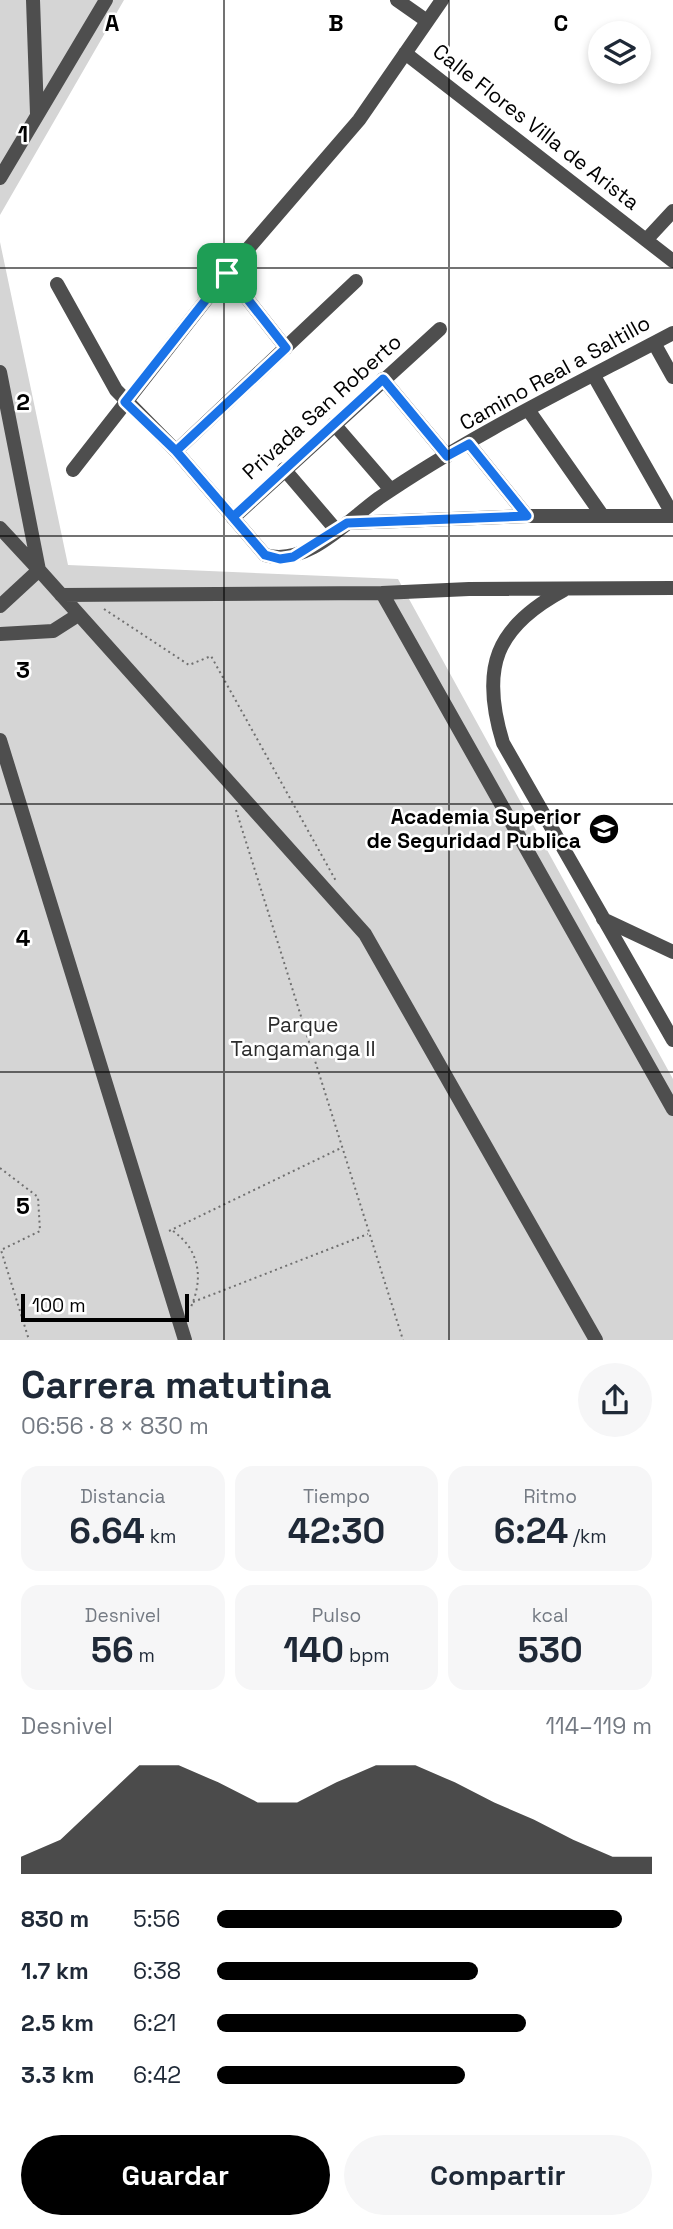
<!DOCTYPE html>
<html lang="es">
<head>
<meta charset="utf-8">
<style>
  :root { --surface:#fff; --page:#f6f6f7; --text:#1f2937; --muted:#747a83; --accent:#000 }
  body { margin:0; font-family:"Space Grotesk",sans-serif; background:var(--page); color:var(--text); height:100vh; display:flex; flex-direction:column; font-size:26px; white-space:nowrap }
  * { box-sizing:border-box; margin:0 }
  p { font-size:23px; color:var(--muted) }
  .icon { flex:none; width:38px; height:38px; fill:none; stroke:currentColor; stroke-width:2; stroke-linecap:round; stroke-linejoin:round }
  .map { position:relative; height:1340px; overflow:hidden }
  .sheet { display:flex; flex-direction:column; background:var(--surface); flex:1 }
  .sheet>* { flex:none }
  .tools { position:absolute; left:588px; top:21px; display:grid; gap:14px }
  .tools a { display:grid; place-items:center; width:63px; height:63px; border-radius:50%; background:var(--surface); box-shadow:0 4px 10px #0003; font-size:35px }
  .scale { position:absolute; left:21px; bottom:18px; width:168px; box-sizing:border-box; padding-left:7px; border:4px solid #000; border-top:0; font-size:19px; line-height:24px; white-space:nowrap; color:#000; -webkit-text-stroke:5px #fff; paint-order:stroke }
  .pin { position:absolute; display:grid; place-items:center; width:60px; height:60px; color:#fff; margin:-30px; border-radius:14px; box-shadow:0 4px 10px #0006 }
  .round { display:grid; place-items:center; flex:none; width:74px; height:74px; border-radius:37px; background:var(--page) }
  .headline { display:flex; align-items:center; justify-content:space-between; height:119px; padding:0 21px }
  h1 { font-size:38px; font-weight:800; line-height:52px }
  .stats { display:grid; grid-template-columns:repeat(3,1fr); gap:10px; height:119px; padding:7px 21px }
  .stats div { display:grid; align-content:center; border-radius:18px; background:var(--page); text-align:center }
  .stats b { font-size:35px; font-weight:800 }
  .stats small { font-size:19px; font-weight:400 }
  .stats p { font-size:19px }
  .chart { height:196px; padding:14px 21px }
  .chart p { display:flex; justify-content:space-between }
  .chart svg { width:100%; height:126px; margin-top:7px; fill:var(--accent); opacity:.7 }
  .cta { display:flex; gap:14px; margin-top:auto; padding:14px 21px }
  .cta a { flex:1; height:80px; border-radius:42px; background:var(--accent); color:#fff; font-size:28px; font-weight:800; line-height:80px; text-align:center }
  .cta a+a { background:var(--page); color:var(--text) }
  ul { padding:0 21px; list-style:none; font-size:23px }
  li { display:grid; grid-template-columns:112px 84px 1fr; align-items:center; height:52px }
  li i { height:18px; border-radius:9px; background:var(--accent) }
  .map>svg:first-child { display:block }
  .green { fill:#d5d5d5 }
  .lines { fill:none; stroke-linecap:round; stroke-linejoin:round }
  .path { stroke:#707070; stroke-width:2; stroke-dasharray:2 3.5; stroke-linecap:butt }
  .minor { stroke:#4e4e4e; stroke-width:14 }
  .route-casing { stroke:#fff; stroke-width:14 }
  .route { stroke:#1a73e8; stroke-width:9 }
  .grid { fill:none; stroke:#000; stroke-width:2; stroke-opacity:0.55 }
  .labels { text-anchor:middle; stroke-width:5; stroke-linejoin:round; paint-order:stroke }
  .street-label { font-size:21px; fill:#000; stroke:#fff }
  .poi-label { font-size:21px; font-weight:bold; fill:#000; stroke:#fff; text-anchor:end }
  .park-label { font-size:21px; fill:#2c2c2c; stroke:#fff }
  .grid-label { font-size:23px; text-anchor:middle; font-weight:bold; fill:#000; stroke:#fff; stroke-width:5; stroke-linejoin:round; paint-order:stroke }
</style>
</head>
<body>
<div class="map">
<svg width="673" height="1340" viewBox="0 0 673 1340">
  <rect width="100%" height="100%" fill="#fff"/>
  <path class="green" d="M 0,0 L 124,0 L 0,215 Z
    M 0,242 L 68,565 L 398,579 L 673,1079 L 673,1340 L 0,1340 Z"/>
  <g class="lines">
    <path class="path" d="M 104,609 L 189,665 L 211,656 L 336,881
      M 236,810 L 403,1340
      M 0,1168 L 38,1197 L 40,1231 L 1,1250 L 29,1340
      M 169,1231 L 341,1148
      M 173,1231 C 200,1250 204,1279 190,1309
      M 193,1302 L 368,1234"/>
    <path class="minor" d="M 33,0 L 37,114
      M 397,0 L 427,21
      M 405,53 L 673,261
      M 0,178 L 106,0
      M 647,239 L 673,211
      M 227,273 L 286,348
      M 57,284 L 116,390 L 176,451 L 265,555 C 307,567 347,521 379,498 C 471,435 575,385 673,333
      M 654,343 L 673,377
      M 0,372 L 39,570 L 365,934 L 596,1340
      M 594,376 L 673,515
      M 383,379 L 447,456
      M 529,411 L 602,515
      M 334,424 L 391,490
      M 469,444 L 527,516
      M 176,451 L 356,281
      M 284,469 L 337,531
      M 73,470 L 227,273 L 359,120 L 442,0
      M 233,518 L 440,329
      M 347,523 L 527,516 L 673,516
      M 0,528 L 39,570 L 0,606
      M 564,590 C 495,627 480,668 503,743 L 673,1040
      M 382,593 L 469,589 L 673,588
      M 61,595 L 382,593 L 673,1109
      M 0,634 L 53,631 L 78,615
      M 0,740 L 185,1340
      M 603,919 L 673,952"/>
  </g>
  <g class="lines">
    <g class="route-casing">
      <path id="route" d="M 227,273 L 125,402 L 176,451 L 265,555 L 280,559 L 293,557 L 347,523 L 527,516 L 469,444 L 447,456 L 383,379 L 233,517 L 176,451 L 286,348 L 227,273"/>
    </g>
    <use href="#route" class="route"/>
  </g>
  <path class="grid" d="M 224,0 L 224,1340M 449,0 L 449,1340M 0,268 L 673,268M 0,536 L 673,536M 0,804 L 673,804M 0,1072 L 673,1072"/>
  <defs>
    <g id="university-disc" transform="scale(1.575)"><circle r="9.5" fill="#000" stroke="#fff"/><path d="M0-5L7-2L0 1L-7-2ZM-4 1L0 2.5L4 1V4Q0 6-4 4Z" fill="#fff"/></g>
  </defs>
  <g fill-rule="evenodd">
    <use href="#university-disc" x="604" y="829"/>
  </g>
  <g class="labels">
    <g class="street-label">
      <text transform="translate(536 127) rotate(38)" y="7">Calle Flores Villa de Arista</text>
      <text transform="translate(555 373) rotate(-29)" y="7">Camino Real a Saltillo</text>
      <text transform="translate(322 407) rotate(-42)" y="7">Privada San Roberto</text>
    </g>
    <g class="poi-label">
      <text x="581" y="824">Academia Superior<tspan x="581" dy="24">de Seguridad Publica</tspan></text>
    </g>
    <g class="park-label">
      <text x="303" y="1032">Parque<tspan x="303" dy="24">Tangamanga II</tspan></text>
    </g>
  </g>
  <g class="grid-label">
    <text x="112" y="31">A</text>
    <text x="336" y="31">B</text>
    <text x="561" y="31">C</text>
    <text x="23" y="142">1</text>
    <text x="23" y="410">2</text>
    <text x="23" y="678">3</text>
    <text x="23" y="946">4</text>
    <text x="23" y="1214">5</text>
  </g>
</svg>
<div class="tools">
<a><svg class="icon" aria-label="layers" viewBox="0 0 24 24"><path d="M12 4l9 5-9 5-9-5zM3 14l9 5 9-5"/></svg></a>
</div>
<div class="scale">100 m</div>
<div class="pin" style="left:227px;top:273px;background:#1e9e55"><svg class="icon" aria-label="arrive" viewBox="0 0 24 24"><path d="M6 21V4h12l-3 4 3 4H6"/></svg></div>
</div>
<section class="sheet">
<div class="headline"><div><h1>Carrera matutina</h1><p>06:56 · 8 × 830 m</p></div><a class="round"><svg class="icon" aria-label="share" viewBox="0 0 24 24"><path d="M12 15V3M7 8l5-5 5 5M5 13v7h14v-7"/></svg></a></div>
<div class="stats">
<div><p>Distancia</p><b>6.64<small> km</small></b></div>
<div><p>Tiempo</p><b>42:30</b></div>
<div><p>Ritmo</p><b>6:24<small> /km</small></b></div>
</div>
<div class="stats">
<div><p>Desnivel</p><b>56<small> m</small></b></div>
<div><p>Pulso</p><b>140<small> bpm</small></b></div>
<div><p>kcal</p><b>530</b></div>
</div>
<div class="chart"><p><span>Desnivel</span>114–119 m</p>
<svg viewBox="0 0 160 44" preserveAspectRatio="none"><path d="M0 44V38L10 32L20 19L30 6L40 6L50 12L60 19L70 19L80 12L90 6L100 6L110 12L120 19L130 25L140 32L150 38L160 38V44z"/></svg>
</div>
<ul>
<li><b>830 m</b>5:56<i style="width:93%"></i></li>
<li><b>1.7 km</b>6:38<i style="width:60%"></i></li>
<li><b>2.5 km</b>6:21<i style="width:71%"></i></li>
<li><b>3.3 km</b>6:42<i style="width:57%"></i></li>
</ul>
<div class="cta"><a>Guardar</a><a>Compartir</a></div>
</section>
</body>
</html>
